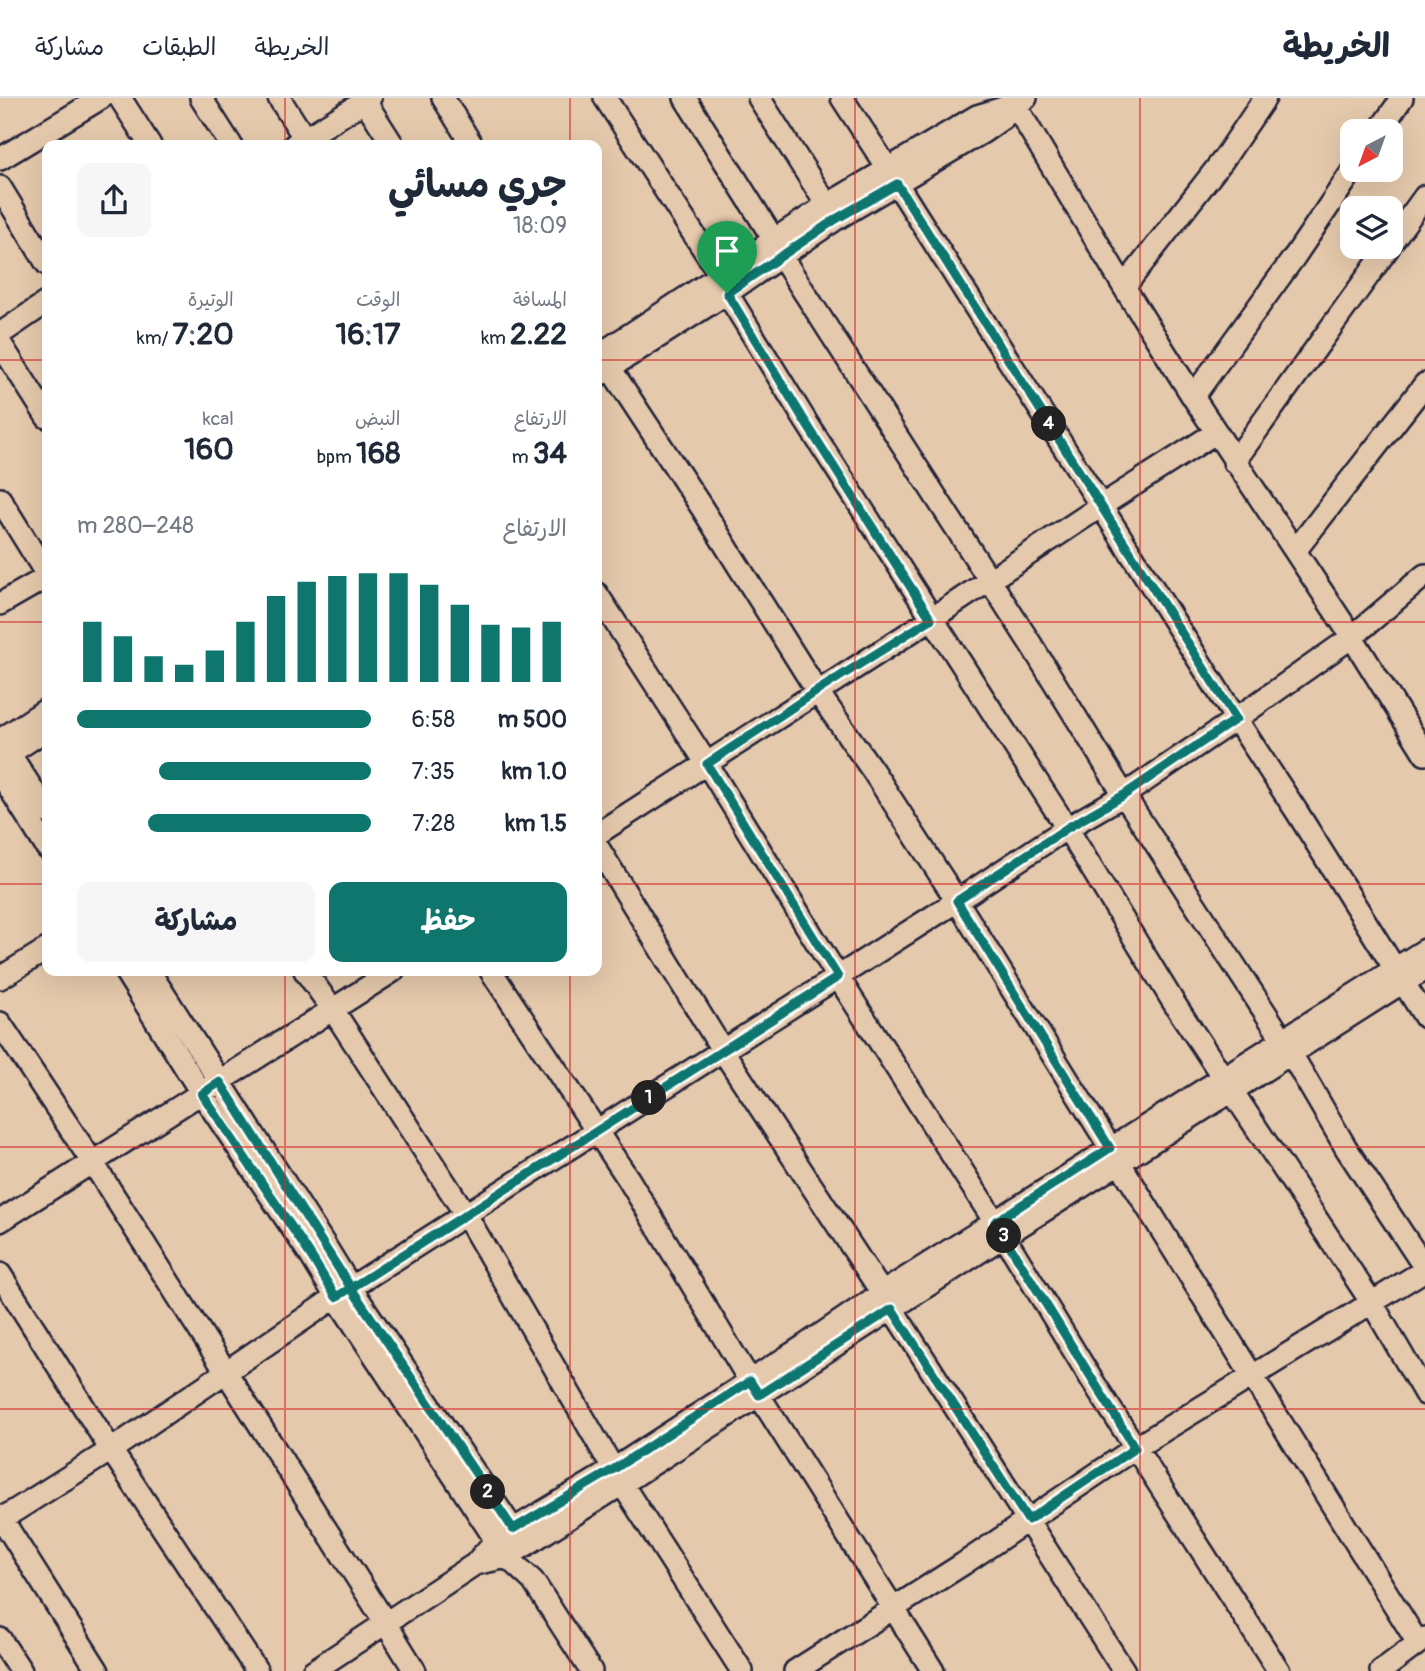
<!DOCTYPE html>
<html lang="ar">
<head>
<meta charset="utf-8">
<style>
  :root { --surface:#fff; --page:#f6f6f7; --text:#1f2937; --muted:#747a83; --line:#e0e1e3; --accent:#0f766e }
  body { margin:0; font-family:Pangolin,"Playpen Sans Arabic",sans-serif; background:var(--page); color:var(--text); direction:rtl; height:100vh; display:flex; flex-direction:column; font-size:26px; white-space:nowrap }
  * { box-sizing:border-box; margin:0 }
  p { font-size:23px; color:var(--muted) }
  .icon { flex:none; width:38px; height:38px; fill:none; stroke:currentColor; stroke-width:2; stroke-linecap:round; stroke-linejoin:round }
  .map { position:relative; flex:1; overflow:hidden; direction:ltr }
  .drawer { position:absolute; left:42px; top:42px; width:560px; height:836px; display:flex; flex-direction:column; background:var(--surface); border-radius:14px; box-shadow:0 7px 28px #0002; direction:rtl }
  .drawer>* { flex:none }
  .needle { width:46px; rotate:221deg }
  .fabs { position:absolute; left:1340px; top:21px; display:grid; gap:14px }
  .fabs a { display:grid; place-items:center; width:63px; height:63px; border-radius:14px; background:var(--surface); box-shadow:0 7px 28px #0002; font-size:35px }
  .pin { position:absolute; display:grid; place-items:center; width:60px; height:60px; color:#fff; margin:-72px -30px; border-radius:50% 50% 50% 0; rotate:-45deg; box-shadow:0 0 7px #0007 }
  .pin .icon { rotate:45deg }
  .km { position:absolute; width:35px; height:35px; margin:-18px; border-radius:50%; background:#222; color:#fff; font-size:19px; line-height:35px; text-align:center }
  .round { display:grid; place-items:center; flex:none; width:74px; height:74px; border-radius:14px; background:var(--page) }
  .headline { display:flex; align-items:center; justify-content:space-between; height:119px; padding:0 35px }
  h1 { font-size:38px; font-weight:700; line-height:52px }
  .metrics { display:grid; grid-template-columns:repeat(3,1fr); gap:10px; height:119px; padding:7px 35px }
  .metrics div { display:grid; align-content:center }
  .metrics b { font-size:30px; font-weight:700 }
  .metrics small { font-size:19px; font-weight:400 }
  .metrics p { font-size:19px }
  .chart { height:196px; padding:14px 35px }
  .chart p { display:flex; justify-content:space-between }
  .chart svg { width:100%; height:126px; margin-top:7px; stroke:var(--accent); stroke-width:6 }
  .button { display:flex; gap:14px; margin-top:auto; padding:14px 35px }
  .button a { flex:1; height:80px; border-radius:14px; background:var(--accent); color:#fff; font-size:28px; font-weight:700; line-height:80px; text-align:center }
  .button a+a { background:var(--page); color:var(--text) }
  ul { padding:0 35px; list-style:none; font-size:23px }
  li { display:grid; grid-template-columns:112px 84px 1fr; align-items:center; height:52px }
  li i { height:18px; border-radius:9px; background:var(--accent) }
  header { display:flex; align-items:center; gap:42px; box-sizing:border-box; height:98px; padding:0 35px; background:var(--surface); border-bottom:2px solid var(--line) }
  header strong { font-size:33px }
  nav { display:flex; gap:38px; margin-inline-start:auto; font-size:24px }
  .map>svg:first-child { display:block }
  .lines { fill:none; stroke-linecap:round; stroke-linejoin:round }
  .minor-casing { stroke:#22223b; stroke-width:26 }
  .minor { stroke:#e5c9ac; stroke-width:21 }
  .route-casing { stroke:#fff; stroke-width:14 }
  .route { stroke:#0f766e; stroke-width:9 }
  .grid { fill:none; stroke:#d62828; stroke-width:2; stroke-opacity:0.55 }
</style>
</head>
<body>
<header>
<strong>الخريطة</strong>
<nav><a>الخريطة</a><a>الطبقات</a><a>مشاركة</a></nav>
</header>
<div class="map">
<svg width="1425" height="1573" viewBox="0 0 1425 1573">
  <rect width="100%" height="100%" fill="#e5c9ac"/>
  <filter id="ink" filterUnits="userSpaceOnUse"><feTurbulence type="fractalNoise" baseFrequency=".0143" numOctaves="2"/><feDisplacementMap in="SourceGraphic" scale="14" xChannelSelector="R" yChannelSelector="G"/><feConvolveMatrix kernelMatrix="1 2 1 2 8 2 1 2 1" color-interpolation-filters="sRGB"/></filter>
  <g filter="url(#ink)">
    <g class="lines">
      <g class="minor-casing">
        <path id="minor" d="M 120,0 L 150,47
          M 201,0 L 231,47
          M 279,0 L 309,47
          M 363,0 L 393,47
          M 443,0 L 472,47
          M 605,0 L 721,178
          M 685,0 L 774,142
          M 759,0 L 827,107
          M 842,0 L 888,71
          M 1011,0 L 1124,189 L 1193,299 L 1352,539 L 1425,656
          M 1379,33 L 1402,0
          M 294,47 L 370,0
          M 0,61 L 101,0
          M 897,86 L 1236,621 L 1297,714 L 1425,919
          M 0,89 L 47,166
          M 1391,145 L 1425,98
          M 781,158 L 1032,548 L 1124,697 L 1283,942 L 1346,1050 L 1425,1170
          M 1124,189 L 1223,62 L 1265,0
          M 727,195 L 805,322 L 1067,730 L 1172,902 L 1372,1205 L 1425,1296
          M 0,236 L 47,204
          M 0,245 L 47,319
          M 597,258 L 827,107 L 977,18 L 1013,7
          M 610,270 L 702,410 L 817,593 L 873,673 L 957,803 L 1418,1545
          M 597,278 L 727,195 L 836,121 L 983,34 L 1003,20 L 1015,7 L 1026,0
          M 1193,299 L 1295,158 L 1353,72
          M 1234,364 L 1389,149
          M 0,401 L 47,477
          M 1295,453 L 1425,286
          M 597,496 L 707,666 L 838,879 L 1004,1138 L 1090,1279 L 1279,1573
          M 0,506 L 47,479
          M 0,641 L 47,714
          M 0,642 L 47,611
          M 0,662 L 47,631
          M 0,675 L 47,750
          M 597,736 L 931,521 L 1101,408 L 1215,335
          M 597,748 L 723,953 L 882,1195 L 1124,1573
          M 125,873 L 202,996 L 311,1158 L 336,1199 L 507,1459 L 533,1483 L 591,1573
          M 149,873 L 324,1146 L 351,1190 L 520,1442
          M 305,873 L 333,912 L 466,1117 L 622,1386 L 742,1573
          M 491,873 L 629,1082 L 750,1283 L 933,1573
          M 0,880 L 47,851
          M 0,925 L 93,1065 L 385,1524 L 415,1573
          M 0,1123 L 393,873
          M 0,1176 L 111,1352 L 257,1573
          M 0,1418 L 98,1573
          M 0,1422 L 111,1352 L 336,1199 L 957,803 L 1067,730 L 1124,697 L 1236,621 L 1352,539 L 1425,477
          M 475,1466 L 507,1459 L 622,1386 L 1004,1138 L 1403,884 L 1425,872
          M 0,1541 L 21,1573
          M 313,1573 L 475,1466 L 496,1442 L 614,1371 L 804,1248 L 882,1195 L 1425,852
          M 795,1573 L 963,1466 L 1135,1350 L 1425,1172
          M 1381,1573 L 1425,1540"/>
      </g>
      <use href="#minor" class="minor"/>
    </g>
  </g>
  <g class="lines" filter="url(#ink)">
    <g class="route-casing">
      <path id="route" d="M 727,195 L 804,322 L 931,521 L 817,593 L 707,666 L 838,879 L 351,1190 L 336,1199 L 311,1158 L 202,996 L 220,984 L 351,1190 L 513,1431 L 614,1371 L 750,1283 L 759,1297 L 892,1211 L 1028,1422 L 1135,1350 L 995,1124 L 1110,1050 L 957,803 L 1067,730 L 1124,697 L 1236,621 L 897,86 L 836,121 L 727,195"/>
    </g>
    <use href="#route" class="route"/>
  </g>
  <path class="grid" d="M 285,0 L 285,47M 570,0 L 570,47M 855,0 L 855,1573M 1140,0 L 1140,1573M 0,262 L 47,262M 597,262 L 1425,262M 0,524 L 47,524M 597,524 L 1425,524M 0,786 L 47,786M 597,786 L 1425,786M 285,873 L 285,1573M 570,873 L 570,1573M 0,1049 L 1425,1049M 0,1311 L 1425,1311"/>
</svg>
<div class="fabs">
<a><svg class="needle" viewBox="-14 -14 28 28"><path d="M0-13l5 13h-10z" fill="#e53935"/><path d="M0 13l5-13h-10z" fill="#747a83"/></svg></a>
<a><svg class="icon" aria-label="layers" viewBox="0 0 24 24"><path d="M12 4l9 5-9 5-9-5zM3 14l9 5 9-5"/></svg></a>
</div>
<div class="pin" style="left:727px;top:195px;background:#1e9e55"><svg class="icon" aria-label="arrive" viewBox="0 0 24 24"><path d="M6 21V4h12l-3 4 3 4H6"/></svg></div>
<b class="km" style="left:649px;top:1000px">1</b>
<b class="km" style="left:488px;top:1394px">2</b>
<b class="km" style="left:1004px;top:1138px">3</b>
<b class="km" style="left:1049px;top:326px">4</b>
<section class="drawer">
<div class="headline"><div><h1>جري مسائي</h1><p>18:09</p></div><a class="round"><svg class="icon" aria-label="share" viewBox="0 0 24 24"><path d="M12 15V3M7 8l5-5 5 5M5 13v7h14v-7"/></svg></a></div>
<div class="metrics">
<div><p>المسافة</p><b>2.22<small> km</small></b></div>
<div><p>الوقت</p><b>16:17</b></div>
<div><p>الوتيرة</p><b>7:20<small> /km</small></b></div>
</div>
<div class="metrics">
<div><p>الارتفاع</p><b>34<small> m</small></b></div>
<div><p>النبض</p><b>168<small> bpm</small></b></div>
<div><p>kcal</p><b>160</b></div>
</div>
<div class="chart"><p><span>الارتفاع</span>248–280 m</p>
<svg viewBox="0 0 160 44" preserveAspectRatio="none"><path d="M5 44V23M15 44V28M25 44V35M35 44V38M45 44V33M55 44V23M65 44V14M75 44V9M85 44V7M95 44V6M105 44V6M115 44V10M125 44V17M135 44V24M145 44V25M155 44V23"/></svg>
</div>
<ul>
<li><b>500 m</b>6:58<i style="width:100%"></i></li>
<li><b>1.0 km</b>7:35<i style="width:72%"></i></li>
<li><b>1.5 km</b>7:28<i style="width:76%"></i></li>
</ul>
<div class="button"><a>حفظ</a><a>مشاركة</a></div>
</section>
</div>
</body>
</html>
